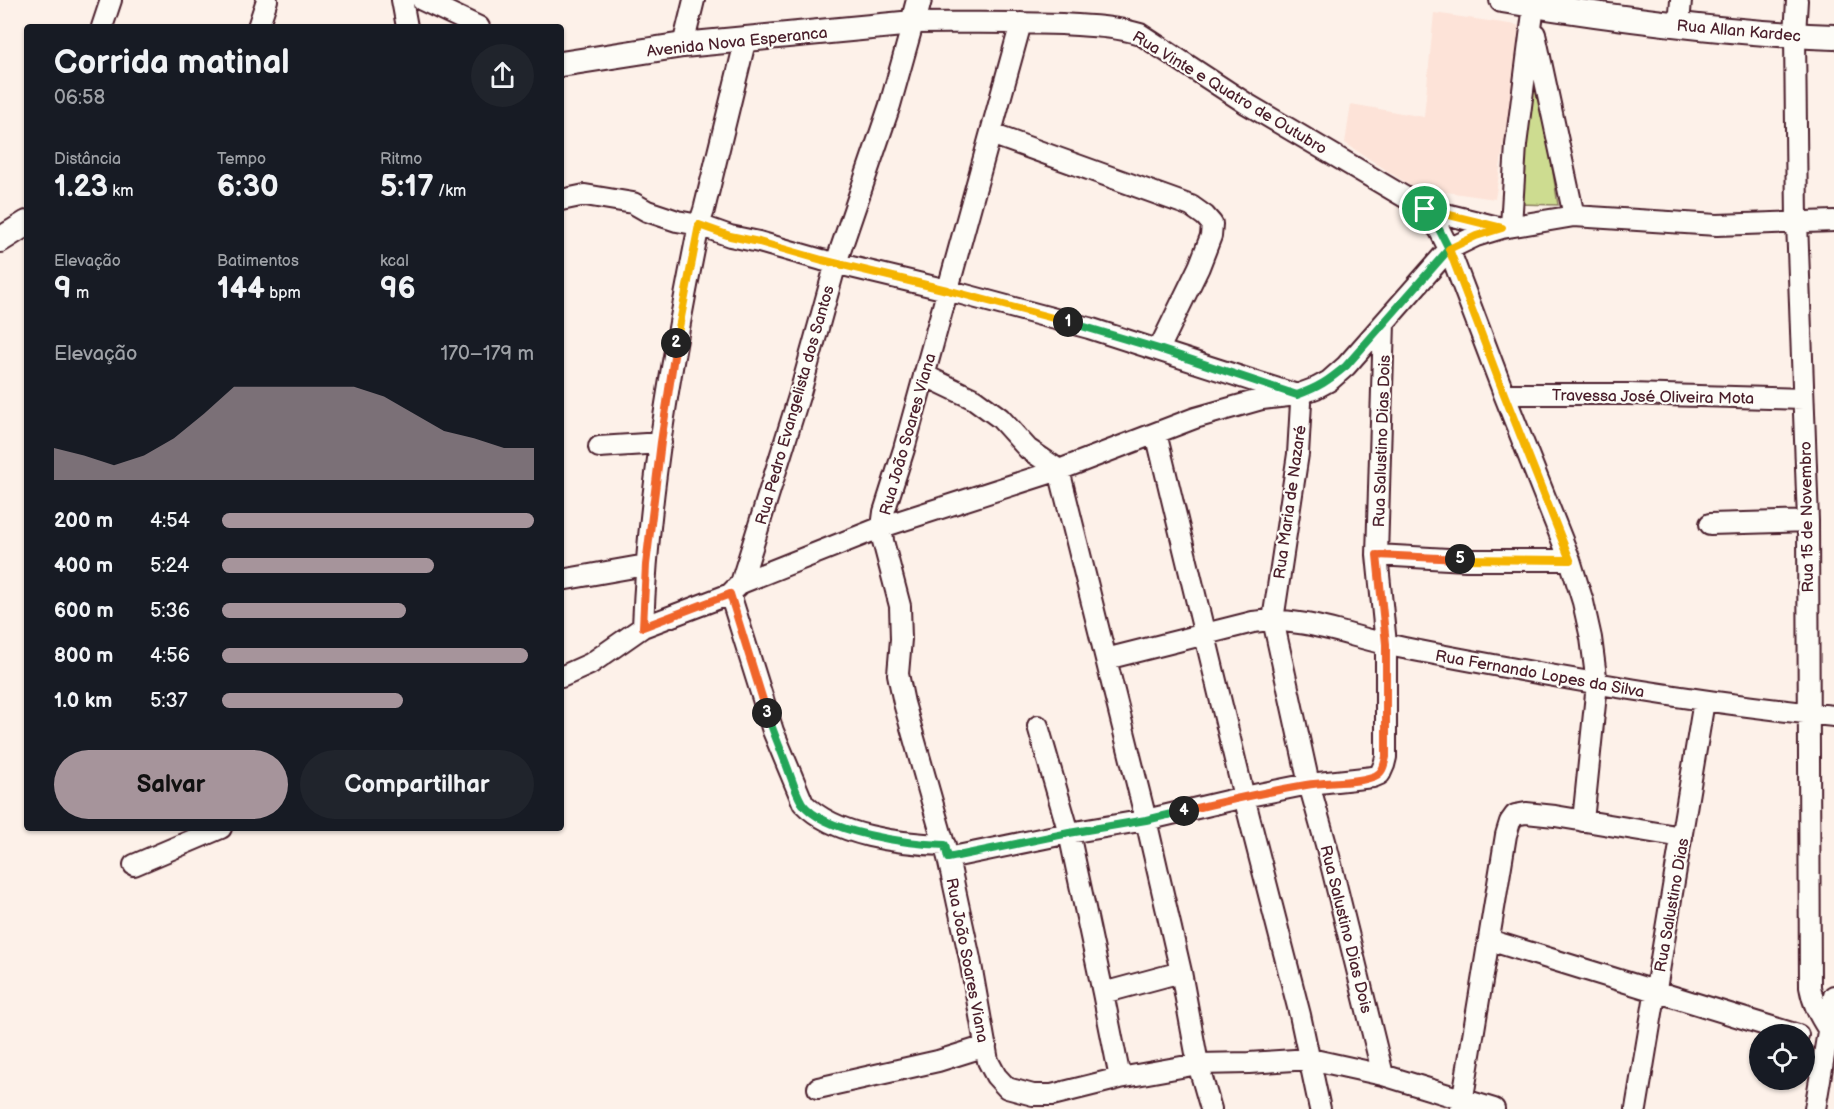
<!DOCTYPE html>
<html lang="pt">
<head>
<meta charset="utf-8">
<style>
  :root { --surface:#171b24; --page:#20242c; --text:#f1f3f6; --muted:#9ea1a6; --accent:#a6949b }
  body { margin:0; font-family:"Balsamiq Sans",sans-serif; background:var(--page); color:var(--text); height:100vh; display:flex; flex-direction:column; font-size:22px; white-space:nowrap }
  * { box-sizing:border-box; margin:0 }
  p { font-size:20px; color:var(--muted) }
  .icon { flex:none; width:33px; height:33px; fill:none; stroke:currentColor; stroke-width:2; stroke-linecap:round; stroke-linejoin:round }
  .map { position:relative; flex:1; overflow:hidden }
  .side { position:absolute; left:24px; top:24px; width:540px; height:807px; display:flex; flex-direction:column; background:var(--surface); border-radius:6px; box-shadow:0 2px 4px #0004 }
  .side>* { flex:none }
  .controls { position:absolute; left:1749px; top:1024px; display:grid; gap:12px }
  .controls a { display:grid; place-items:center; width:66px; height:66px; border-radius:50%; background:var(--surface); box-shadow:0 2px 4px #0004; font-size:30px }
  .pin { position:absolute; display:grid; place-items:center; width:51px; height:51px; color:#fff; margin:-26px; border:3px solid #fff; border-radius:50%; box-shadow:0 2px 6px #0007 }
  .km { position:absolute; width:30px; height:30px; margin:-15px; border-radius:50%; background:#222; color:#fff; font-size:16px; line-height:30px; text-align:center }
  .round { display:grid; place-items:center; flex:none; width:63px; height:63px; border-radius:32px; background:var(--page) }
  .overview { display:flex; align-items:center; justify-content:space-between; height:102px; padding:0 30px }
  h1 { font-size:33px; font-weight:600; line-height:45px }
  .metrics { display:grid; grid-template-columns:repeat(3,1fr); gap:9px; height:102px; padding:6px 30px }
  .metrics div { display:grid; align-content:center }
  .metrics b { font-size:30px; font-weight:600 }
  .metrics small { font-size:16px; font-weight:400 }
  .metrics p { font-size:16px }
  .chart { height:168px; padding:12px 30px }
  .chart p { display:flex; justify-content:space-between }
  .chart svg { width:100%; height:108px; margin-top:6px; fill:var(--accent); opacity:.7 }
  .cta { display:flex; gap:12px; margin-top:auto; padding:12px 30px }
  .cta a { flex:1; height:69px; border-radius:36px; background:var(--accent); color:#111; font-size:24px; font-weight:600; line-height:69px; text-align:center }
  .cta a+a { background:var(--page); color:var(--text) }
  ul { padding:0 30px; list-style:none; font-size:20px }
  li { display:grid; grid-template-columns:96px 72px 1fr; align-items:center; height:45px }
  li i { height:15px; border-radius:8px; background:var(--accent) }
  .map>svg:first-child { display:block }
  .built { fill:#fde3d8 }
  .green { fill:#cddc90; stroke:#8c7e5e; stroke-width:1.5 }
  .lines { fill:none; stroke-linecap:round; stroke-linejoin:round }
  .minor-casing { stroke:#4a1f2b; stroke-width:24 }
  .major-casing { stroke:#4a1f2b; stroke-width:28 }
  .minor { stroke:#fdfcf7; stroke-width:20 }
  .major { stroke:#fdfcf7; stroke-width:24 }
  .split-1-casing { stroke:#fff; stroke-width:12 }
  .split-2-casing { stroke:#fff; stroke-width:12 }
  .split-3-casing { stroke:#fff; stroke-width:12 }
  .split-4-casing { stroke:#fff; stroke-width:12 }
  .split-5-casing { stroke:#fff; stroke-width:12 }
  .split-6-casing { stroke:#fff; stroke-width:12 }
  .split-1 { stroke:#22a559; stroke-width:8 }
  .split-2 { stroke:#f5b400; stroke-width:8 }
  .split-3 { stroke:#f0652b; stroke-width:8 }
  .split-4 { stroke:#22a559; stroke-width:8 }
  .split-5 { stroke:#f0652b; stroke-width:8 }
  .split-6 { stroke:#f5b400; stroke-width:8 }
  .labels { text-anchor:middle; stroke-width:4.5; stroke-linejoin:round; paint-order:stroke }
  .street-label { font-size:16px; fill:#4a1f2b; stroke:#fdfcf7 }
</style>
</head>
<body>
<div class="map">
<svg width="1834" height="1109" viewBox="0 0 1834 1109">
  <rect width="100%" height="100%" fill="#fdf1e9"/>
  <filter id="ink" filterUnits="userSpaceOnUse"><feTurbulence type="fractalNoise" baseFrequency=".0167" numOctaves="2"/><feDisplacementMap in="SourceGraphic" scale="12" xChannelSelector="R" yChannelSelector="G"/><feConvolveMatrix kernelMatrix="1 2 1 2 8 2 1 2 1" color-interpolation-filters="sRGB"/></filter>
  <g filter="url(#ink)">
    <path class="built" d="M 1434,13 L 1523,26 L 1495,199 L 1412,187 L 1345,143 L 1351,104 L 1424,117 Z"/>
    <path class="green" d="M 1536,64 L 1558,205 L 1518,204 Z"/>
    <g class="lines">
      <g class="minor-casing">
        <path id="minor" d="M 402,0 L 407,27
          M 422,0 L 479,27
          M 1797,0 L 1795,35 L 1797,222 L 1808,521 L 1810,987 C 1813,1004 1819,1015 1828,1029
          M 1021,23 L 904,449 L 884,512 L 882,527 L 883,541 L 900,606 L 901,639 L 898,674 L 904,703 L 948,858 L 970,959 L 988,1061 L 996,1076 L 1007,1088 L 1033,1095 L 1052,1095 L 1120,1078 L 1198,1064 L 1249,1063 L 1310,1059 L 1383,1075 L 1494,1109
          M 1679,25 L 1681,0
          M 102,27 L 111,0
          M 258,27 L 267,0
          M 1535,34 L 1574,216
          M 683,45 L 694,0
          M 991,134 L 1191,206 L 1205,216 L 1212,224 L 1211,236 L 1199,267 L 1159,349
          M 561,200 L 585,195 L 633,203 L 647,211 L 677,221 L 699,225 L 730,236 L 759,242 L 822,260 L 947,290 L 1089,328 L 1297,395 L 1301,403 L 1298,454 L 1273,620 L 1309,784 L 1327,848 L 1383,1075
          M 1425,209 L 1502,228
          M 1511,226 L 1516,145 L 1534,5
          M 924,375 L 974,399 L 1000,418 L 1028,449 L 1059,470 L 1146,820 L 1181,972 L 1198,1064 L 1211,1109
          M 1504,394 L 1629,394 L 1803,399
          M 1156,433 L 1244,797 L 1300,1015 L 1320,1109
          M 599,447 L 661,443
          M 1710,524 L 1808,521
          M 1377,555 L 1466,560 L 1570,560
          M 561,580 L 646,565
          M 741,583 L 800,393 L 836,263 L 890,105 L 913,23 C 963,23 1012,22 1062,24 C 1088,26 1114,26 1140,34 L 1247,104 L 1425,209 L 1440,231 L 1449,249 L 1476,236 L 1502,228 L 1574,216 L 1717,225 L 1834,221
          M 730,594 L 773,731 L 803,803 C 835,836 901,844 945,845
          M 643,627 C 648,492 672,358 699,225 L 704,210 L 746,38
          M 1106,659 L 1253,622 C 1299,616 1342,634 1386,644 C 1402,648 1419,651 1435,654 C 1567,679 1700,703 1834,716
          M 561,677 L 590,664 L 643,627 L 730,594 L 741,583 L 882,527 L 1059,470 L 1195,418 L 1262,399 L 1297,395 L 1316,388 L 1329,381 L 1346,366 L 1449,249 L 1504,394 L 1570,560 L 1583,602 L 1591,638 L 1597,684 L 1583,821
          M 1038,726 L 1069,833 L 1103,993 L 1120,1078
          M 948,858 L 1069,833 L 1146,820 L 1244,797 L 1309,784 L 1373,777 L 1380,774 L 1384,765 L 1386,757 L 1386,644 L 1377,555 L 1384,323
          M 134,865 L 221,828
          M 1489,940 L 1798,1035
          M 1103,993 L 1181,972
          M 818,1088 L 938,1061 L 986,1046
          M 1461,1109 L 1506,835 L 1510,822 L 1515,815 L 1526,813 L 1555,816 L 1682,837
          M 1636,1109 L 1704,701
          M 1815,1109 L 1834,996"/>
      </g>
      <g class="major-casing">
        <path id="major" d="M 1502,0 C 1612,18 1723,33 1834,37
          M 561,64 L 683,45 L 913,23 L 919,0
          M 0,240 L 27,223"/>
      </g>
      <use href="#minor" class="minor"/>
      <use href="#major" class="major"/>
    </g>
  </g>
  <g class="lines" filter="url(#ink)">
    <g class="split-1-casing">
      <path id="split-1" d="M 1068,322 L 1159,349 L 1297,395 C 1319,387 1328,381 1346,366 L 1449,249 L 1440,231 L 1425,209"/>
    </g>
    <g class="split-2-casing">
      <path id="split-2" d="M 676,343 L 699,225 L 730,236 L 759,242 L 822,260 L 947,290 L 1068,322"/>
    </g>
    <g class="split-3-casing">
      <path id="split-3" d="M 676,343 L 661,442 L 646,565 L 643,627 L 730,594 L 767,713"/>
    </g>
    <g class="split-4-casing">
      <path id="split-4" d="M 767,713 C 773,732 781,750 788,769 C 792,780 796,793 802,803 C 823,833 910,844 945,845 L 948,858 L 1069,833 L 1146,820 L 1184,811"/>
    </g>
    <g class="split-5-casing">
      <path id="split-5" d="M 1184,811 C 1225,801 1265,792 1306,785 C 1327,781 1356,784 1375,776 C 1383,773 1384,765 1386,757 L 1386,644 L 1377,555 L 1460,559"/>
    </g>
    <g class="split-6-casing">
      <path id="split-6" d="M 1425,209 L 1502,228 L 1476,236 L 1449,249 L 1504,394 L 1570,560 L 1460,559"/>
    </g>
    <use href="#split-1" class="split-1"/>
    <use href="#split-2" class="split-2"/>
    <use href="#split-3" class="split-3"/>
    <use href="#split-4" class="split-4"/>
    <use href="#split-5" class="split-5"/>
    <use href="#split-6" class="split-6"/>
  </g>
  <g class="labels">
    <g class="street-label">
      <text transform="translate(1739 30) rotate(5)" y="6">Rua Allan Kardec</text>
      <text transform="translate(737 41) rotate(-6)" y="6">Avenida Nova Esperanca</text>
      <text transform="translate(1230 92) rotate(31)" y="6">Rua Vinte e Quatro de Outubro</text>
      <text transform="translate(1653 396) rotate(1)" y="6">Travessa José Oliveira Mota</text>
      <text transform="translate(794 405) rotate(-74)" y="6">Rua Pedro Evangelista dos Santos</text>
      <text transform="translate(907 434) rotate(-74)" y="6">Rua João Soares Viana</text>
      <text transform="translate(1381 441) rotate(-88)" y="6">Rua Salustino Dias Dois</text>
      <text transform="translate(1289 502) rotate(-82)" y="6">Rua Maria de Nazaré</text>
      <text transform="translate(1806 517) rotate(-91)" y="6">Rua 15 de Novembro</text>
      <text transform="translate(1540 673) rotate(10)" y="6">Rua Fernando Lopes da Silva</text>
      <text transform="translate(1671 905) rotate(-80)" y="6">Rua Salustino Dias</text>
      <text transform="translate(1347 929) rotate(76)" y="6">Rua Salustino Dias Dois</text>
      <text transform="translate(968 960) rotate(79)" y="6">Rua João Soares Viana</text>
    </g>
  </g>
</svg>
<div class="controls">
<a><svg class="icon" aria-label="locate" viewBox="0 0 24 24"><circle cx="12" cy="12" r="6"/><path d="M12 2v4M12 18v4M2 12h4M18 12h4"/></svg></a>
</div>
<div class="pin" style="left:1425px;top:209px;background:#1e9e55"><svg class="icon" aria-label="arrive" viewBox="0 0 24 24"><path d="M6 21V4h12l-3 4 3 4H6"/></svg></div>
<b class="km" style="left:1068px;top:322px">1</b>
<b class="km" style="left:676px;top:343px">2</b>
<b class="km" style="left:767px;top:713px">3</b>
<b class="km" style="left:1184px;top:811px">4</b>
<b class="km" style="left:1460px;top:559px">5</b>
<section class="side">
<div class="overview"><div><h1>Corrida matinal</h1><p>06:58</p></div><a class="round"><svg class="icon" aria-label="share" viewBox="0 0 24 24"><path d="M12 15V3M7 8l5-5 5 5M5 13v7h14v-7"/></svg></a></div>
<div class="metrics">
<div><p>Distância</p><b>1.23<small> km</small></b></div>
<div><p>Tempo</p><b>6:30</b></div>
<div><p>Ritmo</p><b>5:17<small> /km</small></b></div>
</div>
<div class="metrics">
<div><p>Elevação</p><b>9<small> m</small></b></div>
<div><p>Batimentos</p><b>144<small> bpm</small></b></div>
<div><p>kcal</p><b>96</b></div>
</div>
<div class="chart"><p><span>Elevação</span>170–179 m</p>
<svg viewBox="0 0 160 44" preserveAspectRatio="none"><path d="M0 44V31L10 34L20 38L30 34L40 27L50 17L60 6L70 6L80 6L90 6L100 6L110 10L120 17L130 24L140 27L150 31L160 31V44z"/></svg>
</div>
<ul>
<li><b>200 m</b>4:54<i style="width:100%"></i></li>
<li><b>400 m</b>5:24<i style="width:68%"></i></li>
<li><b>600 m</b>5:36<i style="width:59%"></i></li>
<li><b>800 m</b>4:56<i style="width:98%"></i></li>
<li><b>1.0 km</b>5:37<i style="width:58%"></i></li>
</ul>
<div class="cta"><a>Salvar</a><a>Compartilhar</a></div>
</section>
</div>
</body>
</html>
